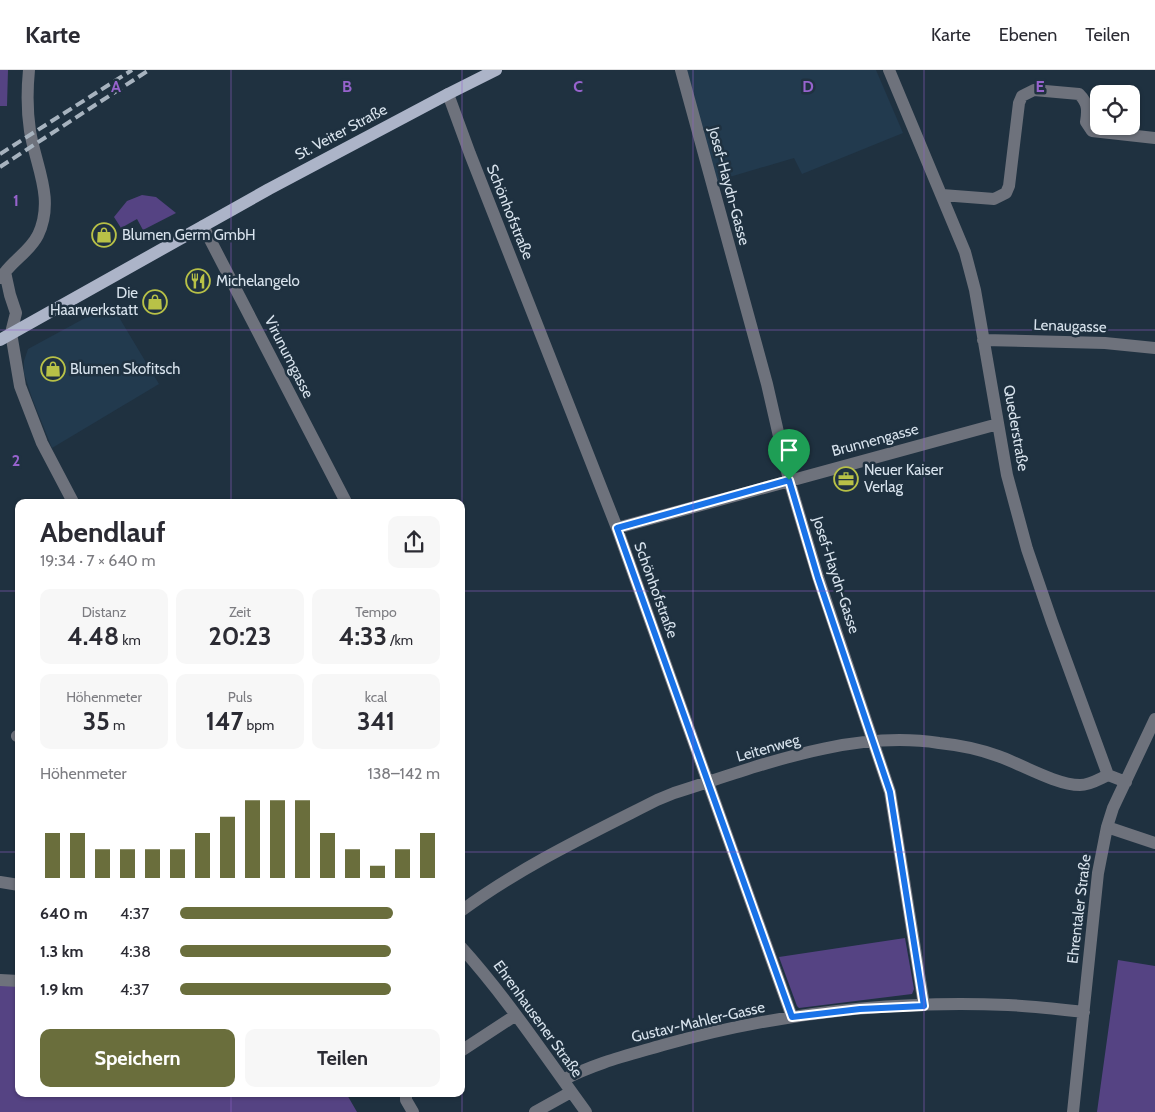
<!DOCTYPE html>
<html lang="de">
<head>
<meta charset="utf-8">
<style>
  :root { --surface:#fff; --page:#f7f7f7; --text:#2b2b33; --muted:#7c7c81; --line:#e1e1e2; --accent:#6a6e3c }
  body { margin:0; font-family:Cabin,sans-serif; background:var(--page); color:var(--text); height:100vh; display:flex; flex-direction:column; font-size:19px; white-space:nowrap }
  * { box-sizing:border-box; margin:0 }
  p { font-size:16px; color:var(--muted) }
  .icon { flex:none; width:28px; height:28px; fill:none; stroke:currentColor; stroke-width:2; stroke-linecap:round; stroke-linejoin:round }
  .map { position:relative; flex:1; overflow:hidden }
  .sheet { position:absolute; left:15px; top:429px; width:450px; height:598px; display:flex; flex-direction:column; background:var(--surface); border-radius:10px; box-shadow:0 1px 4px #0004 }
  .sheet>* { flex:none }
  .buttons { position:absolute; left:1090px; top:15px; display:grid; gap:10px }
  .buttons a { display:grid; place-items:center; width:50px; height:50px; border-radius:10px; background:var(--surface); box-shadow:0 1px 4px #0004; font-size:25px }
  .pin { position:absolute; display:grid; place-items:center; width:42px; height:42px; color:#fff; margin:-51px -21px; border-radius:50% 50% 50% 0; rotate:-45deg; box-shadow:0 0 5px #0007 }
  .pin .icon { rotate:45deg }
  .round { display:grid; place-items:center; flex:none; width:52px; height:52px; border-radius:10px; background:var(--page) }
  .summary { display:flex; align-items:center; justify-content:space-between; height:85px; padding:0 25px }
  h1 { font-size:28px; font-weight:700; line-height:38px }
  .figures { display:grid; grid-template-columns:repeat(3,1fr); gap:8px; height:85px; padding:5px 25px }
  .figures div { display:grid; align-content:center; border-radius:10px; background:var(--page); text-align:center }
  .figures b { font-size:25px; font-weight:700 }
  .figures small { font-size:14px; font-weight:400 }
  .figures p { font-size:14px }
  .chart { height:140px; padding:10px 25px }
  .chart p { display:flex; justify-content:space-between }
  .chart svg { width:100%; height:90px; margin-top:5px; stroke:var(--accent); stroke-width:6 }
  .primary-button { display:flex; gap:10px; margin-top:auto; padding:10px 25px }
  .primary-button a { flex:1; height:58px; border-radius:10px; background:var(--accent); color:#fff; font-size:20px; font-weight:700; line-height:58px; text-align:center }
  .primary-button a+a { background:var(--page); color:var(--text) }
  ul { padding:0 25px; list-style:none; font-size:16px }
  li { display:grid; grid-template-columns:80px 60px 1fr; align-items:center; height:38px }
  li i { height:12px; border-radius:6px; background:var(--accent) }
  header { display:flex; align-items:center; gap:30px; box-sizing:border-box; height:70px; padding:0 25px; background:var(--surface); border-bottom:1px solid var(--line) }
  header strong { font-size:24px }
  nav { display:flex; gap:28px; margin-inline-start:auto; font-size:18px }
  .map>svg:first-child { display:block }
  .built { fill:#223a4e }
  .green { fill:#554383 }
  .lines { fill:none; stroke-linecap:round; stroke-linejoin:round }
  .minor { stroke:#6e727c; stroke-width:12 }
  .major { stroke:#acb4c8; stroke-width:12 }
  .rail { stroke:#a7b3bf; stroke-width:4; stroke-dasharray:10 5; stroke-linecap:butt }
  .route-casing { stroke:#fff; stroke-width:10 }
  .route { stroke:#1a73e8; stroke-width:6 }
  .grid { fill:none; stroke:#9763cd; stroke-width:1; stroke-opacity:0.55 }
  .labels { text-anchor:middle; stroke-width:5; stroke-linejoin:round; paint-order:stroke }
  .street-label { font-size:15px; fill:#d8e3ed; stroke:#1f3140 }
  .poi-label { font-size:15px; fill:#d8e3ed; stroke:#1f3140; text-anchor:start }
  .grid-label { font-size:16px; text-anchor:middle; font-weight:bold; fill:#9763cd; stroke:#1f3140; stroke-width:5; stroke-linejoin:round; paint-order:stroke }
</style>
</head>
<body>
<header>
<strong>Karte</strong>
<nav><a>Karte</a><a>Ebenen</a><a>Teilen</a></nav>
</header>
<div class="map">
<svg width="1155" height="1042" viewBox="0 0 1155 1042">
  <rect width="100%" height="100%" fill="#1f3140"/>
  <path class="built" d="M 687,0 L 876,0 L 903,63 L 802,104 L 794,88 L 716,111 Z
    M 111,234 L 159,314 L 52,378 L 32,328 L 24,303 L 24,291 L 28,279 Z"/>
  <path class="green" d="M 0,0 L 8,0 L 7,36 L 0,36 Z
    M 142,125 L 156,127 L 176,143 L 143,160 L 137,149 L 121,158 L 114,147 L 127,131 Z
    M 905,868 L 914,919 L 912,924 L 799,938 L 797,936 L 779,887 Z
    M 1118,890 L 1155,896 L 1155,1042 L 1097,1042 Z
    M 0,914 L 19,915 L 19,1022 L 346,1023 L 357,1042 L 0,1042 Z"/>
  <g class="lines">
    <path class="minor" d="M 681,0 L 767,314 L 789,410 L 818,507 L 890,722 L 924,935
      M 889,0 L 965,182 L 975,220 L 1007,405 L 1027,479 L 1052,552 L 1108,705 L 1126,712
      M 448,24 L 470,84 L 617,458 L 792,947
      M 942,125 L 994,129 L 1006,123 L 1009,116 L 1019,33 L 1022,26 L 1034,20 L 1079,24 C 1088,33 1088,40 1086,52 L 1092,61 L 1155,68
      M 203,156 L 346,432
      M 5,202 L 10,225 L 16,243 L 11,263 L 20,316 L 42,373 L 73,432
      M 1,208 C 11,191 29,183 38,165 C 55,129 36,97 30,61 C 27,41 27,20 29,0
      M 983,270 L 1105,273 L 1155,278
      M 617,458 L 998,354
      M 17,666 L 19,667
      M 1107,757 L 1155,773
      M 0,812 L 19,815
      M 461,841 C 522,796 590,764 657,730 L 674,723 C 757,697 850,659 939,673 C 959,675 979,679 998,686 C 1021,694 1056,715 1080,715 C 1090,715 1099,709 1108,705
      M 461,877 C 507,928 545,986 586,1042
      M 0,910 L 19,911
      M 461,981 L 516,945
      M 563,1010 C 595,993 629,985 663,975 C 774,944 892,930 1008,935 C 1033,936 1058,939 1084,942
      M 406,1022 L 406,1030 L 413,1042
      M 535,1042 L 571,1022
      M 1073,1042 L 1098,803 L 1107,757 L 1113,738 L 1155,649"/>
    <path class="major" d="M 0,270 L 269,119 L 448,24 L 496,0"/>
    <path class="rail" d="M 0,84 L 132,0
      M 0,97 L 149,0"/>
  </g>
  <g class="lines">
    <g class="route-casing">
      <path id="route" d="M 789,410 L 818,508 L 890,722 L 924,936 L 860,939 L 792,947 L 617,458 Z"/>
    </g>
    <use href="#route" class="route"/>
  </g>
  <path class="grid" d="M 231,0 L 231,432M 462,0 L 462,1042M 693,0 L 693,1042M 924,0 L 924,1042M 0,260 L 1155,260M 0,521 L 19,521M 461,521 L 1155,521M 0,782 L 19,782M 461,782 L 1155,782M 231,1022 L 231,1042"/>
  <defs>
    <g id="shop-ring" transform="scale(1.25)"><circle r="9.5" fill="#1f3140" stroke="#b8c147" stroke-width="1.5"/><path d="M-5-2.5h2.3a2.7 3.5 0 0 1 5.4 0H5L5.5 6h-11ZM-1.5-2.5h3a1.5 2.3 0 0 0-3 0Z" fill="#b8c147"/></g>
    <g id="restaurant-ring" transform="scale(1.25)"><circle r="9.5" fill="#1f3140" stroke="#b8c147" stroke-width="1.5"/><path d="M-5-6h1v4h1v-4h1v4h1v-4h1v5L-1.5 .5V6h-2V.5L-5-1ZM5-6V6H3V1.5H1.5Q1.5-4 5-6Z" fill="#b8c147"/></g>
    <g id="office-ring" transform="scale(1.25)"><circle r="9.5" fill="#1f3140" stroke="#b8c147" stroke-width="1.5"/><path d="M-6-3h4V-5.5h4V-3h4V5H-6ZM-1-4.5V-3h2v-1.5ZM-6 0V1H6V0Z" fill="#b8c147"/></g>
  </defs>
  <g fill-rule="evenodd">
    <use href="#shop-ring" x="104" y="165"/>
    <use href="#restaurant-ring" x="198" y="211"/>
    <use href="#shop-ring" x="155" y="232"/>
    <use href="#shop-ring" x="53" y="299"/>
    <use href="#office-ring" x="846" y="409"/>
  </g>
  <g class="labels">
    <g class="street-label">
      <text transform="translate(341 62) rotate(-28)" y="5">St. Veiter Straße</text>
      <text transform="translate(729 116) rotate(75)" y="5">Josef-Haydn-Gasse</text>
      <text transform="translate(510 142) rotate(68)" y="5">Schönhofstraße</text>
      <text transform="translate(1070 256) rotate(2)" y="5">Lenaugasse</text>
      <text transform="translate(289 287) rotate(63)" y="5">Virunumgasse</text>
      <text transform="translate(1016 358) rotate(80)" y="5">Quederstraße</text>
      <text transform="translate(875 370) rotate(-15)" y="5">Brunnengasse</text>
      <text transform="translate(836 505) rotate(72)" y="5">Josef-Haydn-Gasse</text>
      <text transform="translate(656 520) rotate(70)" y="5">Schönhofstraße</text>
      <text transform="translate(768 678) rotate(-16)" y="5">Leitenweg</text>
      <text transform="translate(1079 839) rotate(-83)" y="5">Ehrentaler Straße</text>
      <text transform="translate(538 949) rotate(54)" y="5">Ehrenhausener Straße</text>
      <text transform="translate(698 952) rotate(-13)" y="5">Gustav-Mahler-Gasse</text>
    </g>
    <g class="poi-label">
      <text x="122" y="170">Blumen Germ GmbH</text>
      <text x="216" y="216">Michelangelo</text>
      <text x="138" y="228" text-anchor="end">Die<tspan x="138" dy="17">Haarwerkstatt</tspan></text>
      <text x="70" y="304">Blumen Skofitsch</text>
      <text x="864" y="405">Neuer Kaiser<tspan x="864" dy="17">Verlag</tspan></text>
    </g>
  </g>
  <g class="grid-label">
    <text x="116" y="22">A</text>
    <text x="347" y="22">B</text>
    <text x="578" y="22">C</text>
    <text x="808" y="22">D</text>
    <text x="1040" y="22">E</text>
    <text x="16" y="136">1</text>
    <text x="16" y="396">2</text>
  </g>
</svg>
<div class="buttons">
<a><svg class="icon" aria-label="locate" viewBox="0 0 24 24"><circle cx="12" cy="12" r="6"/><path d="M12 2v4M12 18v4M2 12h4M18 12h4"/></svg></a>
</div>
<div class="pin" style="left:789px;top:410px;background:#1e9e55"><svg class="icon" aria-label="arrive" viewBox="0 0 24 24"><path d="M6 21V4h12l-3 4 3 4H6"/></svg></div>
<section class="sheet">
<div class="summary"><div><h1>Abendlauf</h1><p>19:34 · 7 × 640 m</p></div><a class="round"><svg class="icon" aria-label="share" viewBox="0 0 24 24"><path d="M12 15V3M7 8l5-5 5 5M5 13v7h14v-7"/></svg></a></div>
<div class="figures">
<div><p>Distanz</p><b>4.48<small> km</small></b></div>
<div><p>Zeit</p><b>20:23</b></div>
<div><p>Tempo</p><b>4:33<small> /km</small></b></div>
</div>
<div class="figures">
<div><p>Höhenmeter</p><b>35<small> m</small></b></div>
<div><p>Puls</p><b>147<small> bpm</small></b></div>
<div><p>kcal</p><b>341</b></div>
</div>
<div class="chart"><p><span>Höhenmeter</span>138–142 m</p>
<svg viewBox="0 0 160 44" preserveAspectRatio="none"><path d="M5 44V22M15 44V22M25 44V30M35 44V30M45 44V30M55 44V30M65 44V22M75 44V14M85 44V6M95 44V6M105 44V6M115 44V22M125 44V30M135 44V38M145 44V30M155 44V22"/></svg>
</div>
<ul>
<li><b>640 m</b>4:37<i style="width:82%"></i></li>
<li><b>1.3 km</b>4:38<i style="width:81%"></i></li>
<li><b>1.9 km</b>4:37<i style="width:81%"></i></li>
</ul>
<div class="primary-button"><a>Speichern</a><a>Teilen</a></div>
</section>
</div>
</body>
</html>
